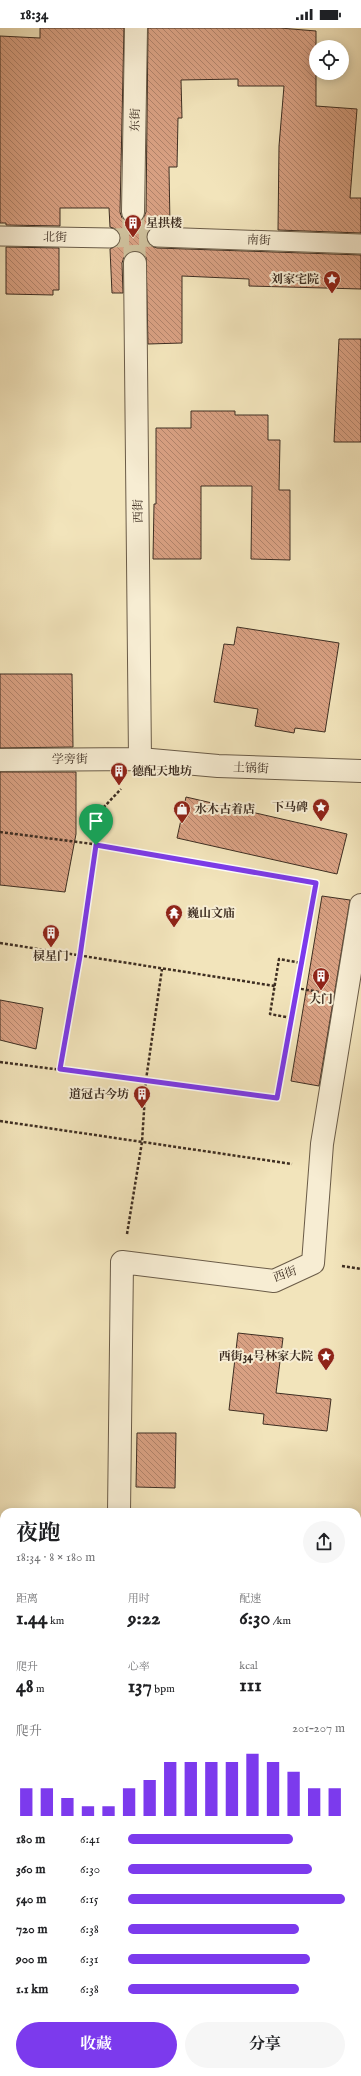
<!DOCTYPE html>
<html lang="zh">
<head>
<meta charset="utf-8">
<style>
  :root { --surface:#fff; --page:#f6f6f6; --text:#202124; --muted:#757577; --accent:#7c3aed }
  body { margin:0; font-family:"IM FELL English","Noto Serif SC",serif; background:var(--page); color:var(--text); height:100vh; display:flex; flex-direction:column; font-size:15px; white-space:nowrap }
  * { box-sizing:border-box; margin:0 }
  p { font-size:13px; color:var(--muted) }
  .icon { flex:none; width:22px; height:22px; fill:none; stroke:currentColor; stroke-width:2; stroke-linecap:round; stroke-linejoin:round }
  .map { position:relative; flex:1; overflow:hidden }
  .drawer { position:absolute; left:0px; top:1480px; width:361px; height:568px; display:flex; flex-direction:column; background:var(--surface); border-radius:12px 12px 0 0; box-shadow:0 2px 10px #0003 }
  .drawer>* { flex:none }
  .fabs { position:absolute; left:309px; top:12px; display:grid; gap:8px }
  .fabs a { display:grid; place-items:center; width:40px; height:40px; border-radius:50%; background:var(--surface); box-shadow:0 2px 10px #0003; font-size:20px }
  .pin { position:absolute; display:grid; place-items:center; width:34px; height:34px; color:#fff; margin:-41px -17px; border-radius:50% 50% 50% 0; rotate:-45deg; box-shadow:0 0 4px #0007 }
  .pin .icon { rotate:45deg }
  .round { display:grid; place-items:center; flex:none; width:42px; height:42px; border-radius:21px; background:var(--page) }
  .overview { display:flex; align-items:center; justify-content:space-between; height:68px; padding:0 16px }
  h1 { font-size:22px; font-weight:700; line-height:30px }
  .metrics { display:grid; grid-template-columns:repeat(3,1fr); gap:6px; height:68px; padding:4px 16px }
  .metrics div { display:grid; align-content:center }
  .metrics b { font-size:20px; font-weight:700 }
  .metrics small { font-size:11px; font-weight:400 }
  .metrics p { font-size:11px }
  .chart { height:112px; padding:8px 16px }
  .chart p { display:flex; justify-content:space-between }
  .chart svg { width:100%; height:72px; margin-top:4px; stroke:var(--accent); stroke-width:6 }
  .button { display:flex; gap:8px; margin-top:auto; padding:8px 16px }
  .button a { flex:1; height:46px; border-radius:24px; background:var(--accent); color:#fff; font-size:16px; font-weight:700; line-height:46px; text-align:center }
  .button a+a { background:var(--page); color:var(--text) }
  ul { padding:0 16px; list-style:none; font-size:13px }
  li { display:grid; grid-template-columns:64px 48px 1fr; align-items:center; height:30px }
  li i { height:10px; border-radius:5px; background:var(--accent) }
  .status { display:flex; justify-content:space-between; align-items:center; height:28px; padding:0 20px; background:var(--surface); direction:ltr }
  .status svg { height:11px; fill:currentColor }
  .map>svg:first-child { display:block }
  .building { fill:url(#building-back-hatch); stroke:#3e2e22 }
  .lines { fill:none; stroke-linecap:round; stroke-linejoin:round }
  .pedestrian-tunnel { stroke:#cec09c; stroke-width:19; stroke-dasharray:19 10; stroke-linecap:butt }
  .minor-tunnel { stroke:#cec09c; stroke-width:22; stroke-dasharray:22 11; stroke-linecap:butt }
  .pedestrian-casing { stroke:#6b5c48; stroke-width:21 }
  .minor-casing { stroke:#6b5c48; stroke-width:24 }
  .secondary-casing { stroke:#3e2e22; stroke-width:24 }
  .path { stroke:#3e2e22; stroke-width:2.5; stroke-dasharray:3 2; stroke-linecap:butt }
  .pedestrian { stroke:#f7edd3; stroke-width:19 }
  .minor { stroke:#f7edd3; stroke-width:22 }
  .secondary { stroke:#f7edd3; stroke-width:22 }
  .route-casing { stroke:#fff; stroke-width:8 }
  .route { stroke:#7c3aed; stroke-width:5 }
  .labels { text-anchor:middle; stroke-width:4; stroke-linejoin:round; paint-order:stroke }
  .street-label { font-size:12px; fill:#3e2e22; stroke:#f7edd3 }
  .poi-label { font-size:12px; font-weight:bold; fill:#3e2e22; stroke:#f7edd3; text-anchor:start }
</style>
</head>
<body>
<div class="status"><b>18:34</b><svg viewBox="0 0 49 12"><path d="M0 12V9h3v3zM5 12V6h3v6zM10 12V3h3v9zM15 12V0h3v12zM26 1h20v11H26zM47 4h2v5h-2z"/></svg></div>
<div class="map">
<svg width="361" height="2048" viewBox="0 0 361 2048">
  <defs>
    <pattern id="building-back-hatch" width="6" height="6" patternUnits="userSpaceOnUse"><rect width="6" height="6" fill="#d8a082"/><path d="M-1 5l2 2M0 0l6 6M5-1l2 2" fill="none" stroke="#b1836a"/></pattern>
  </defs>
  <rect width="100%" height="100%" fill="#f2e4bb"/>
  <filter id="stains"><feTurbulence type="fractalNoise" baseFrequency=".005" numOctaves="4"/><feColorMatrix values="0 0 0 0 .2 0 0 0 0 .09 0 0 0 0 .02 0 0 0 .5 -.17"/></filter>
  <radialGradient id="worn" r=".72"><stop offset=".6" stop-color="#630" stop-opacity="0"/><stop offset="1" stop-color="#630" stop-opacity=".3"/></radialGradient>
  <path class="building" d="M 40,0 L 124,0 L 120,184 L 122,190 L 126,194 L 133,196 L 139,195 L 143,191 L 146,184 L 148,0 L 280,0 L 316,3 L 316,78 L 357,81 L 350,170 L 361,170 L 361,205 L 278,202 L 279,118 L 284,58 L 238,58 L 238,51 L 181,52 L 182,90 L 178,90 L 177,139 L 169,139 L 170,198 L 152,199 L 148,203 L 146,209 L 151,218 L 157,220 L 361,227 L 361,261 L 249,258 L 249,251 L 182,248 L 182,315 L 148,316 L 146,229 L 141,224 L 135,223 L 129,224 L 124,229 L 122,235 L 123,265 L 112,265 L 110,221 L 119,216 L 121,210 L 116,201 L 110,199 L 109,180 L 60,180 L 60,198 L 6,197 L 6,195 L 0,195 L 0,8 L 40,10 Z
    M 6,219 L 59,220 L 59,262 L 53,262 L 53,267 L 6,266 Z
    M 339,311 L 361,311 L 361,414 L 334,414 Z
    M 191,383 L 235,383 L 235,387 L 268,387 L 268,412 L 280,412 L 279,462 L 290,462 L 290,532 L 251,531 L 252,458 L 201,458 L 201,531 L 153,531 L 154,476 L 156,476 L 156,400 L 191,400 Z
    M 237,599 L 339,615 L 325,704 L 295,700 L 294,705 L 255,698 L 258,681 L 214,674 L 224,616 L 234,617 Z
    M 0,646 L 72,646 L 73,719 L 0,720 Z
    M 0,744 L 76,744 L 76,806 L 65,864 L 0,857 Z
    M 186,769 L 347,806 L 337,846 L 177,810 Z
    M 322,868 L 350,872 L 319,1058 L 291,1053 Z
    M 0,972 L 43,980 L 36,1021 L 0,1012 Z
    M 238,1305 L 283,1310 L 276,1365 L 331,1371 L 327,1403 L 263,1396 L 264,1386 L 229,1382 Z
    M 137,1405 L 176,1405 L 175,1460 L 136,1459 Z"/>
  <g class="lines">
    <path class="pedestrian-tunnel" d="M 110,210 L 157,209"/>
    <path class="minor-tunnel" d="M 133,184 L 135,235"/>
    <g class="pedestrian-casing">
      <path id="pedestrian" d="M 0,208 L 110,210
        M 157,209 L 361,216"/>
    </g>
    <g class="minor-casing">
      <path id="minor" d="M 133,184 L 136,0
        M 135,235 L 140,731
        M 0,732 L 140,731 L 218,738 L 361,743
        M 119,1484 L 122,1234 L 274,1253 L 313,1235 L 322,1116 L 361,877"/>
    </g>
    <g class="secondary-casing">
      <path id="secondary" d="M 0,1898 L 4,1898
        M 357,1905 L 361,1905"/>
    </g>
    <path class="path" d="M 0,804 L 124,820 L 316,855 L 277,1070 L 0,1034
      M 0,915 L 275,958
      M 296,960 L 319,964
      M 291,990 L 270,986 L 279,931 L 301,935
      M 60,1041 L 103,780 L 121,761
      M 0,1093 L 292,1136
      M 127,1206 L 142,1114 L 146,1052 L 162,941
      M 342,1238 L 361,1241
      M 357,1606 L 361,1606
      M 104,2044 L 104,2048"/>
    <use href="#pedestrian" class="pedestrian"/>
    <use href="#minor" class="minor"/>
    <use href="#secondary" class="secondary"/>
  </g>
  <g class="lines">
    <g class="route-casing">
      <path id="route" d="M 96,817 L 316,855 L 277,1070 L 60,1041 L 80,928 Z"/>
    </g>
    <use href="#route" class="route"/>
  </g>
  <defs>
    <g id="building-pin" transform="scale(0.9)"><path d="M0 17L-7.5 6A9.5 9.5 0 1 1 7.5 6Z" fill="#8f2418" stroke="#f7edd3"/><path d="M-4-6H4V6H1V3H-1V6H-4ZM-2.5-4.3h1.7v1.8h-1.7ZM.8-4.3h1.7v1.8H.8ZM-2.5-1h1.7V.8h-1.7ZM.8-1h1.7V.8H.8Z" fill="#fff"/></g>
    <g id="sight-pin" transform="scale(0.9)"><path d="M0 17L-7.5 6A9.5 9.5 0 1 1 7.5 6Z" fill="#8f2418" stroke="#f7edd3"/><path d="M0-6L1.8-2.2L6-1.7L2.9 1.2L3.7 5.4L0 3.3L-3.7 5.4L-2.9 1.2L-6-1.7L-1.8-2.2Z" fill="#fff"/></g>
    <g id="shop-pin" transform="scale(0.9)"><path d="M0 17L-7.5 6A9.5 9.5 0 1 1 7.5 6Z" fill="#8f2418" stroke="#f7edd3"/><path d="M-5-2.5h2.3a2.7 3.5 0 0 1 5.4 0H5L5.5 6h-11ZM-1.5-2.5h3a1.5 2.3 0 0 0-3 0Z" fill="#fff"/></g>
    <g id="temple-pin" transform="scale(0.9)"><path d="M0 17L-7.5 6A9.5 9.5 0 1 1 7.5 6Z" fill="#8f2418" stroke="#f7edd3"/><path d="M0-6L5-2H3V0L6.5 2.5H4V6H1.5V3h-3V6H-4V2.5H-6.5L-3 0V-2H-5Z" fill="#fff"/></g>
  </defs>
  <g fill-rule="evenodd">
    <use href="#building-pin" x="133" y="195"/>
    <use href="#sight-pin" x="332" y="251"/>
    <use href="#building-pin" x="119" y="743"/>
    <use href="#sight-pin" x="321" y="779"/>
    <use href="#shop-pin" x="182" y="781"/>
    <use href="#temple-pin" x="174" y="885"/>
    <use href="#building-pin" x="51" y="905"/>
    <use href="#building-pin" x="321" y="948"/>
    <use href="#building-pin" x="142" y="1066"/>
    <use href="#sight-pin" x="326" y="1328"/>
  </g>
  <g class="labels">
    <g class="street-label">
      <text transform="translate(135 92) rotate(-89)" y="4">东街</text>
      <text transform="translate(55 209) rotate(1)" y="4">北街</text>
      <text transform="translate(259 212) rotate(2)" y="4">南街</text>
      <text transform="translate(138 483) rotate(-91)" y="4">西街</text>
      <text transform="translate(70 731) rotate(-1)" y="4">学旁街</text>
      <text transform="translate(251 740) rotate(2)" y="4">土锅街</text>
      <text transform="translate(285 1246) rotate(-20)" y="4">西街</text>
    </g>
    <g class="poi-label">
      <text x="146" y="199">星拱楼</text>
      <text x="319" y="255" text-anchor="end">刘家宅院</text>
      <text x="132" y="747">德配天地坊</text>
      <text x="308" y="783" text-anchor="end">下马碑</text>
      <text x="195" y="785">水木古着店</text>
      <text x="187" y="889">巍山文庙</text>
      <text x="51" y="932" text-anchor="middle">棂星门</text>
      <text x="321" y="975" text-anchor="middle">大门</text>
      <text x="129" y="1070" text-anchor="end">道冠古今坊</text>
      <text x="313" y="1332" text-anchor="end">西街34号林家大院</text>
    </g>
  </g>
  <rect width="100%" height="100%" filter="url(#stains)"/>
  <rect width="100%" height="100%" fill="url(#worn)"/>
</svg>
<div class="fabs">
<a><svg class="icon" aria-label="locate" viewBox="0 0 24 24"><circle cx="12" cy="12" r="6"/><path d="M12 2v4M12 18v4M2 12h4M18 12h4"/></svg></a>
</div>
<div class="pin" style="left:96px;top:817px;background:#1e9e55"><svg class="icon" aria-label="arrive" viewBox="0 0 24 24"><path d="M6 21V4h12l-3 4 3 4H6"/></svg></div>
<section class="drawer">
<div class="overview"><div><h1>夜跑</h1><p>18:34 · 8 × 180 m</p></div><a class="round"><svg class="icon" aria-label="share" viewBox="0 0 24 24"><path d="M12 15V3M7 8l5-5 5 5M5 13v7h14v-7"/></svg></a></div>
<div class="metrics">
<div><p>距离</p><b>1.44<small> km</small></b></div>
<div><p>用时</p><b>9:22</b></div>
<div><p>配速</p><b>6:30<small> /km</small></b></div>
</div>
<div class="metrics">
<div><p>爬升</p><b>48<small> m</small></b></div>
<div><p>心率</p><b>137<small> bpm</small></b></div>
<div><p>kcal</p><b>111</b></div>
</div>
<div class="chart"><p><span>爬升</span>201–207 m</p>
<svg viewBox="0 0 160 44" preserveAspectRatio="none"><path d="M5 44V27M15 44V27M25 44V33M35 44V38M45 44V38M55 44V27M65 44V22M75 44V11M85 44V11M95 44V11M105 44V11M115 44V6M125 44V11M135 44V17M145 44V27M155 44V27"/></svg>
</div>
<ul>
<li><b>180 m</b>6:41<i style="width:76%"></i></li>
<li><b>360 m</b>6:30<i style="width:85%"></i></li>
<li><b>540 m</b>6:15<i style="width:100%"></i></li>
<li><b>720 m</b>6:38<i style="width:79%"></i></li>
<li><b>900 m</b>6:31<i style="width:84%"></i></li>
<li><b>1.1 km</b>6:38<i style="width:79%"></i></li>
</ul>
<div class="button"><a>收藏</a><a>分享</a></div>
</section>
</div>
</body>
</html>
